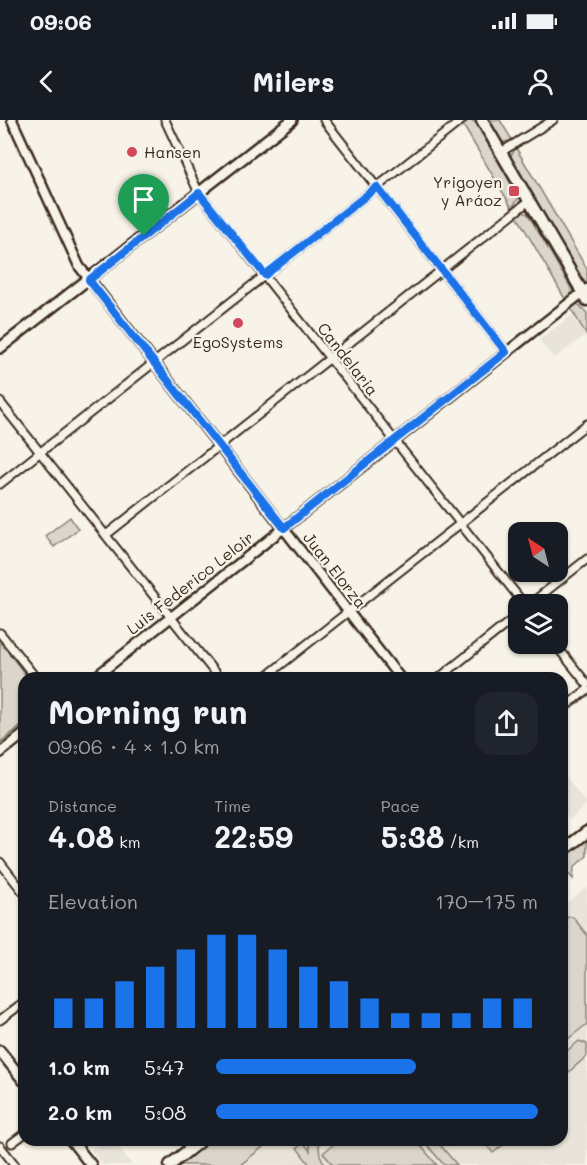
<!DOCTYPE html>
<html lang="en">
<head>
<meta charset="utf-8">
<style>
  :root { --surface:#171b24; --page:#20242c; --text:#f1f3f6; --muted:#9ea1a6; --accent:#1a73e8 }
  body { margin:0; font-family:Mali,sans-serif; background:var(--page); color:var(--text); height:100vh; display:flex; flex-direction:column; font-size:22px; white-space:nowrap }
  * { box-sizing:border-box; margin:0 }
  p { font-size:20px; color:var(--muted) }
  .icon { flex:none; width:33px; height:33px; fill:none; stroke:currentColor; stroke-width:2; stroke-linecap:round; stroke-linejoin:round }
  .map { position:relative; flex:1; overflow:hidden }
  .panel { position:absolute; left:18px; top:552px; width:550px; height:474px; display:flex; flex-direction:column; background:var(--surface); border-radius:18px; box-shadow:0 2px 4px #0004 }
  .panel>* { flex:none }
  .needle { width:39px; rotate:324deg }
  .fabs { position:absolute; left:508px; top:402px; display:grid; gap:12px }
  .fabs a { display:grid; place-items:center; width:60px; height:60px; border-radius:12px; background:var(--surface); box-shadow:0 2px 4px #0004; font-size:30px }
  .pin { position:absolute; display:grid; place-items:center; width:51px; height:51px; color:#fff; margin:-62px -26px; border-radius:50% 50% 50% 0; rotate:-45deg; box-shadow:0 0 6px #0007 }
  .pin .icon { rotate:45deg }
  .round { display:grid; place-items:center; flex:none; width:63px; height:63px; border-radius:18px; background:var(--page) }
  .summary { display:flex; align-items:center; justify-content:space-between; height:102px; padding:0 30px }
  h1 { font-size:33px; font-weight:800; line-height:45px }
  .figures { display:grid; grid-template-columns:repeat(3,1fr); gap:9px; height:102px; padding:6px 30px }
  .figures div { display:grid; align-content:center }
  .figures b { font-size:30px; font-weight:800 }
  .figures small { font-size:16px; font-weight:400 }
  .figures p { font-size:16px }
  .chart { height:168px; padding:12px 30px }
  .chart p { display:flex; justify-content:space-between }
  .chart svg { width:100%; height:108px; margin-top:6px; stroke:var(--accent); stroke-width:6 }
  ul { padding:0 30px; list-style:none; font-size:20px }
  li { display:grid; grid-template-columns:96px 72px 1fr; align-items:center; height:45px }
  li i { height:15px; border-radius:8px; background:var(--accent) }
  .status { display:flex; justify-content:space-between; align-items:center; height:42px; padding:0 30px; background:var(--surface); direction:ltr }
  .status svg { height:16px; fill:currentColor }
  header { display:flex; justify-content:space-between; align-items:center; height:78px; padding:0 30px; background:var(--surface); font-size:27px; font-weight:800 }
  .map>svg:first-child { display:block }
  .built { fill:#e9e4d9 }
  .green { fill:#dbd6cb; stroke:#8b8074; stroke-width:1.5 }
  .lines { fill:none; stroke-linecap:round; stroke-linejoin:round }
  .stream { stroke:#84786c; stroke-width:2 }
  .minor-casing { stroke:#3b2a1e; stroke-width:11 }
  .tertiary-casing { stroke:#3b2a1e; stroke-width:13 }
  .secondary-casing { stroke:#3b2a1e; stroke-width:14 }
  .primary-casing { stroke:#3b2a1e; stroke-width:15 }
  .minor { stroke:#f7f3e8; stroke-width:7 }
  .tertiary { stroke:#f7f3e8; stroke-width:8 }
  .secondary { stroke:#f7f3e8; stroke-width:9 }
  .primary { stroke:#f7f3e8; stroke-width:10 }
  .route-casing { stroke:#fff; stroke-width:12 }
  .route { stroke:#1a73e8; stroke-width:8 }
  .poi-dot { fill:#d1495b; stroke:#f7f3e8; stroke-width:2 }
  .labels { text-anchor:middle; stroke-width:4.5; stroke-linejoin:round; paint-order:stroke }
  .poi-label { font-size:16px; fill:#3b2a1e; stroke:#f7f3e8; text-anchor:start }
  .street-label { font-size:16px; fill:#3b2a1e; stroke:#f7f3e8 }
</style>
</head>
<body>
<div class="status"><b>09:06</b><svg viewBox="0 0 49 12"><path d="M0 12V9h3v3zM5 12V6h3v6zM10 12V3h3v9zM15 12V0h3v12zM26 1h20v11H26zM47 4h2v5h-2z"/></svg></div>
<header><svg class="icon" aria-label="back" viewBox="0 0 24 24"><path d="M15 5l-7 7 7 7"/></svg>Milers<svg class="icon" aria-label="person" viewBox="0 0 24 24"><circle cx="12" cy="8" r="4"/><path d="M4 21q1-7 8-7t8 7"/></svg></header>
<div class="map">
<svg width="587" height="1045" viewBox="0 0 587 1045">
  <rect width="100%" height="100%" fill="#f7f3e8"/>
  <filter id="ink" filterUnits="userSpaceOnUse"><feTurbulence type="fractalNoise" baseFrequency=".0167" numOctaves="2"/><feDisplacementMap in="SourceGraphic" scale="12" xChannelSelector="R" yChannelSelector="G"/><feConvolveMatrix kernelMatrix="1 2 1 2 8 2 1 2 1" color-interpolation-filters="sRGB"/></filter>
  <g filter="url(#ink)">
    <path class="built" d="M 572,195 L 586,215 L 554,239 L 539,220 Z
      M 566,657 L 587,684 L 570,700 L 563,690 L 563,660 Z
      M 587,767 L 587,1045 L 231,1045 L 263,1020 L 562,1020 L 563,786 Z
      M 104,1020 L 113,1020 L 132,1045 L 102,1045 L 91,1030 Z"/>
    <path class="green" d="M 468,0 L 475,2 L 519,77 L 512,88 L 463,5 Z
      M 488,0 L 500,0 L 512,20 L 501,23 Z
      M 516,28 L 587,149 L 587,164 L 583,163 L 510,37 Z
      M 522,92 L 528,94 L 571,168 L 571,173 L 565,179 L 517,96 Z
      M 578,184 L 587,193 L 587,216 L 570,187 Z
      M 70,397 L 78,409 L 54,427 L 45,416 Z
      M 0,518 L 31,558 L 24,558 L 24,608 L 0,628 Z
      M 587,719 L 587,736 L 574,747 L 573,759 L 566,751 L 563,740 Z
      M 568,797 L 573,797 L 587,815 L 587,904 L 563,923 L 562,802 Z
      M 579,921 L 587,924 L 587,936 L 563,957 L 563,934 Z
      M 208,1020 L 272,1020 L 240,1045 L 177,1045 Z
      M 309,1020 L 318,1020 L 320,1035 L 325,1045 L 310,1045 L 297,1028 L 304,1023 L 310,1031 Z
      M 339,1020 L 416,1020 L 437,1045 L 333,1045 L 323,1033 Z
      M 423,1020 L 436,1020 L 457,1045 L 444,1045 Z
      M 482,1020 L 509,1020 L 493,1033 Z"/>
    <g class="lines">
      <path class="stream" d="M 0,521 L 28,558
        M 1,622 L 24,604"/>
      <g class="minor-casing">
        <path id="minor" d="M 165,0 L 199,73 L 524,484
          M 324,0 L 506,232
          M 501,32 L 553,0
          M 0,282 L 219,558
          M 0,364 L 462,0
          M 106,415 L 529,81
          M 530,484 L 587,439
          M 0,513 L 36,558
          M 555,524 L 587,564
          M 264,558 L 587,304
          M 439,558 L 519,494
          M 562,589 L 587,570
          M 0,742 L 24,773
          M 0,900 L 24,882
          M 12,1023 L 24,1014
          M 0,1026 L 15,1045"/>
      </g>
      <g class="tertiary-casing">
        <path id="tertiary" d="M 12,0 L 79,146 L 400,558
          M 94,558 L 587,169
          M 0,633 L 24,614"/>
      </g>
      <g class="secondary-casing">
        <path id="secondary" d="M 0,228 L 292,0
          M 0,931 L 24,961
          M 71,1020 L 91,1045"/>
      </g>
      <g class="primary-casing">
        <path id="primary" d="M 482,0 L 587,180
          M 562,731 L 587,712
          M 170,1045 L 201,1020"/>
      </g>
      <use href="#minor" class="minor"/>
      <use href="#tertiary" class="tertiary"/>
      <use href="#secondary" class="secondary"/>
      <use href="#primary" class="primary"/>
    </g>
  </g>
  <g class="lines" filter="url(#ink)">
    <g class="route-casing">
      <path id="route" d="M 377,67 L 506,232 L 284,408 L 89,160 L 199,73 L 265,155 Z"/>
    </g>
    <use href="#route" class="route"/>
  </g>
  <g class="poi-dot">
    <circle cx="132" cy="32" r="6"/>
    <rect x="508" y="65" width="12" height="12" rx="3"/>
    <circle cx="238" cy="203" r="6"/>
  </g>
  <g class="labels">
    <g class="poi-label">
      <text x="144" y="38">Hansen</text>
      <text x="502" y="68" text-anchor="end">Yrigoyen<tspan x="502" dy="18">y Aráoz</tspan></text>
      <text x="238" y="228" text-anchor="middle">EgoSystems</text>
    </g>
    <g class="street-label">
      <text transform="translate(348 239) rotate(52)" y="6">Candelaria</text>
      <text transform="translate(335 450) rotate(52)" y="6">Juan Elorza</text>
      <text transform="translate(190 463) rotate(-38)" y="6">Luis Federico Leloir</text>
    </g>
  </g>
</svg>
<div class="fabs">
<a><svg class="needle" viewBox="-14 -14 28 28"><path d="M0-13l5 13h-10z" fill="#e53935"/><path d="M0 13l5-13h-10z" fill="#9ea1a6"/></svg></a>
<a><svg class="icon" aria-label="layers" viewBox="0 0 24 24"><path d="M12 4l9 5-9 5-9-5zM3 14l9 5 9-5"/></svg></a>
</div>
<div class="pin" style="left:144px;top:116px;background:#1e9e55"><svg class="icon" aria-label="arrive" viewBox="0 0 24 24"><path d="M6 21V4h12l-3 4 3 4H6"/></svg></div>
<section class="panel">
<div class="summary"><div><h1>Morning run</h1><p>09:06 · 4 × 1.0 km</p></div><a class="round"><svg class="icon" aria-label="share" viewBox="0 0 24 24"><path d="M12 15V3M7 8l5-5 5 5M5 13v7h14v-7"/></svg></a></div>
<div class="figures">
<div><p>Distance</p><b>4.08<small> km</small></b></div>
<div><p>Time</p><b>22:59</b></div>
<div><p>Pace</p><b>5:38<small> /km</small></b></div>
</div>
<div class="chart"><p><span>Elevation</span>170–175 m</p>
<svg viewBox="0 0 160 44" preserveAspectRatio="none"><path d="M5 44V32M15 44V32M25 44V25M35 44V19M45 44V12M55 44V6M65 44V6M75 44V12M85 44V19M95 44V25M105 44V32M115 44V38M125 44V38M135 44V38M145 44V32M155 44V32"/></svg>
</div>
<ul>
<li><b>1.0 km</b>5:47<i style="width:62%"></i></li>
<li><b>2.0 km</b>5:08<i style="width:100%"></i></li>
</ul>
</section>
</div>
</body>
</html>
